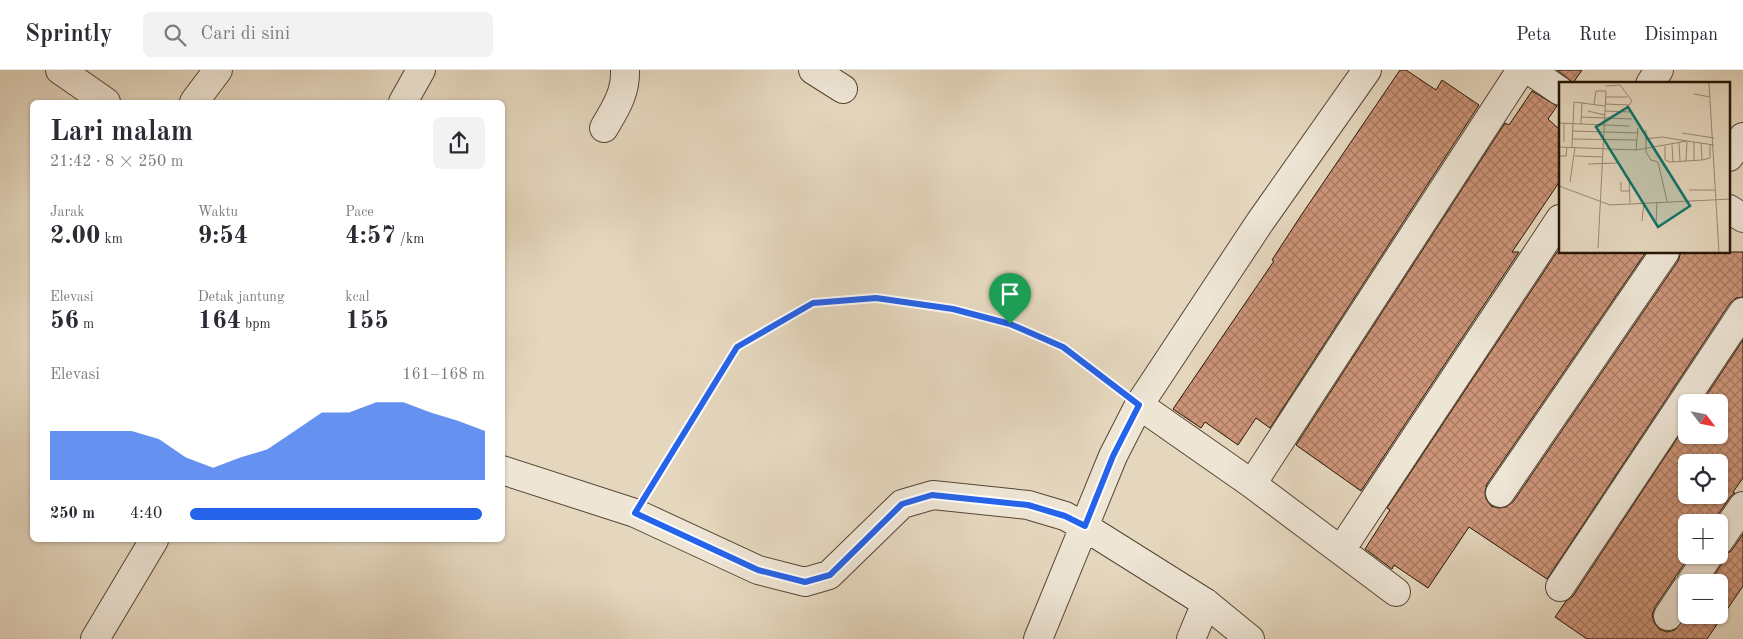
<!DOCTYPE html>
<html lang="id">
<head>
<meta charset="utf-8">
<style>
  :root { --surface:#fff; --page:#f2f2f3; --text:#2b2b33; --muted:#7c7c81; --line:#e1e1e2; --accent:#2563eb }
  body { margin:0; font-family:"Old Standard TT",serif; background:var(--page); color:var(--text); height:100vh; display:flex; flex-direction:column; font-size:19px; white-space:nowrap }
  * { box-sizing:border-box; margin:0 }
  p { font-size:16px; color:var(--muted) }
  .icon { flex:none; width:28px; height:28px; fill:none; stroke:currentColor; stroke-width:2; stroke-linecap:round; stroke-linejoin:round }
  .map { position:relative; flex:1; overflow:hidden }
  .drawer { position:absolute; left:30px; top:30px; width:475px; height:442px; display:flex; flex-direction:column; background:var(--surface); border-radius:8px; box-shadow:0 1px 4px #0004 }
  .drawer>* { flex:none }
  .needle { width:32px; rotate:122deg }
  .tools { position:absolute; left:1678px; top:324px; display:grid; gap:10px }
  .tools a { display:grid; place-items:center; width:50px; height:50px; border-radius:8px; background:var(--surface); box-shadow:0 1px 4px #0004; font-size:25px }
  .pin { position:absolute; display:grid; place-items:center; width:42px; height:42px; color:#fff; margin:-51px -21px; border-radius:50% 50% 50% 0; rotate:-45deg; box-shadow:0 0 5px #0007 }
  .pin .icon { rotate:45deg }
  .round { display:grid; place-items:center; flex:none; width:52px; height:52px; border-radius:8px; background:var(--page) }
  .overview { display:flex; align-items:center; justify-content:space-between; height:85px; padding:0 20px }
  h1 { font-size:28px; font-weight:800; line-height:38px }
  .stats { display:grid; grid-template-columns:repeat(3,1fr); gap:8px; height:85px; padding:5px 20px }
  .stats div { display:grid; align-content:center }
  .stats b { font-size:25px; font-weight:800 }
  .stats small { font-size:14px; font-weight:400 }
  .stats p { font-size:14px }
  .chart { height:140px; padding:10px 20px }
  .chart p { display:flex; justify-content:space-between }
  .chart svg { width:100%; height:90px; margin-top:5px; fill:var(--accent); opacity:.7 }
  ul { padding:0 20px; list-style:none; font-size:16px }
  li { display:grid; grid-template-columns:80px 60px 1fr; align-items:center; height:38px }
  li i { height:12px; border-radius:6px; background:var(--accent) }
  header { display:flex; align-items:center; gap:30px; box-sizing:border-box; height:70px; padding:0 25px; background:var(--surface); border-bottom:1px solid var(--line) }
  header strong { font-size:24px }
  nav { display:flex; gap:28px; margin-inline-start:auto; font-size:18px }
  .search { width:350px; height:45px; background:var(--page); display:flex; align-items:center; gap:12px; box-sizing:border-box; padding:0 18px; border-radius:8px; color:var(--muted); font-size:19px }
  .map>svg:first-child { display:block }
  .building { fill:url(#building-cross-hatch); stroke:#261606; fill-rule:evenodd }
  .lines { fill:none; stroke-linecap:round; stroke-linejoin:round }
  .minor-casing { stroke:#564634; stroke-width:30 }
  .path { stroke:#261606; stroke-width:3; stroke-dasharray:1 2.5; stroke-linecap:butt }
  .minor { stroke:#eee5d5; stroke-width:28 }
  .route-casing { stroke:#fff; stroke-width:10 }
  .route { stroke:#2563eb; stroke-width:6 }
  .inset-road { fill:none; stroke:#998a74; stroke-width:1 }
  .view { fill:#0f766e; fill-opacity:0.15; stroke:#0f766e; stroke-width:2.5 }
  .inset-edge { fill:none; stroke:#261606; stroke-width:2.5 }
</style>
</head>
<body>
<header>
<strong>Sprintly</strong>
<div class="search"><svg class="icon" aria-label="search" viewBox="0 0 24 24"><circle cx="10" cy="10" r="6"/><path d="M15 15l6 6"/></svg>Cari di sini</div>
<nav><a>Peta</a><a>Rute</a><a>Disimpan</a></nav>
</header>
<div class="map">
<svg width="1743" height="569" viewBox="0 0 1743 569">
  <defs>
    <pattern id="building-cross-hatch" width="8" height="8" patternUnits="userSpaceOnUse" patternTransform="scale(1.25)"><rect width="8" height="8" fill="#cd9478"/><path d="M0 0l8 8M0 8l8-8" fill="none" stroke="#a67860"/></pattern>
  </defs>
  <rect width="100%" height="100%" fill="#e5d7be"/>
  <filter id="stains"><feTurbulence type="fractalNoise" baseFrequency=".004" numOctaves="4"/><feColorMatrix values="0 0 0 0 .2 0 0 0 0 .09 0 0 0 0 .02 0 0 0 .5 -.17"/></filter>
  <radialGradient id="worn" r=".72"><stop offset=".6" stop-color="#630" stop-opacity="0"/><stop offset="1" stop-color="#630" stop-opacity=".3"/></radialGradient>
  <path class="building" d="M 1400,0 L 1406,0 L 1436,20 L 1442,10 L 1479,35 L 1270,358 L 1256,348 L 1238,375 L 1205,352 L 1201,358 L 1173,339 L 1274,191 L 1272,190 L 1302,144 Z
    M 1557,0 L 1582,0 L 1573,13 Z
    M 1532,21 L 1557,36 L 1548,49 L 1560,60 L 1560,111 L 1512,182 L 1519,182 L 1361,421 L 1296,375 L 1505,53 L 1509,55 Z
    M 1557,182 L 1646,182 L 1487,414 L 1485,421 L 1486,429 L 1491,436 L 1498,438 L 1506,437 L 1513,432 L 1678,191 L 1681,182 L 1743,182 L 1743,227 L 1736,228 L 1730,233 L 1547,509 L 1469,457 L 1428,518 L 1394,495 L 1392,499 L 1365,479 L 1390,440 L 1387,438 Z
    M 1743,270 L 1743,408 L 1733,422 L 1735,423 L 1730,427 L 1713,452 L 1686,452 L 1686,485 L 1690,485 L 1655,537 L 1652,545 L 1654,552 L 1659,559 L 1667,562 L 1675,560 L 1687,545 L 1719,545 L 1719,512 L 1709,512 L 1722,494 L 1725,485 L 1732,480 L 1743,464 L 1743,516 L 1707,569 L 1587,569 L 1555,547 L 1566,531 L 1573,526 L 1686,355 L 1686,365 L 1719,365 L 1719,332 L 1702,332 ZM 1686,392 L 1719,392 L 1719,425 L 1686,425 Z"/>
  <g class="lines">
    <g class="minor-casing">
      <path id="minor" d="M 60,0 L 106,32
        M 813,0 L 843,19
        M 1529,0 L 1560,21
        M 1650,14 L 1659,0
        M 194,32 L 218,0
        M 403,32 L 421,0
        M 604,58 C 615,39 626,23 625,0
        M 1729,87 L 1743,67
        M 1729,139 L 1743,148
        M 1139,335 L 1252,414 L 1396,522
        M 502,400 L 635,443 L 758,500 L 805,512 L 829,505 L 902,434 L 933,425 L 1028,435 L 1065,446 L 1085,457 L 1206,533 L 1250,569
        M 1252,414 L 1521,0
        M 1500,423 L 1665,182
        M 1719,471 L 1743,436
        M 1341,480 L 1560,149
        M 1691,512 L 1709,485
        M 1560,517 L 1743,242
        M 1668,546 L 1686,519
        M 95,569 L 154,470
        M 1038,569 L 1113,386 L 1139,335 L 1260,152 L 1367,0
        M 1191,569 L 1206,533"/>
    </g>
    <path class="path" d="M 651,417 L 737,277 L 813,233 L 876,228 L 953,239 L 1010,253 L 1063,277 L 1114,316"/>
    <use href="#minor" class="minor"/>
  </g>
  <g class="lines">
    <g class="route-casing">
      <path id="route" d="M 876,228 L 953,239 L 1010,254 L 1063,277 L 1139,335 L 1113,386 L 1085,456 L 1065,446 L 1028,435 L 932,425 L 902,434 L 830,505 L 805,512 L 758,500 L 635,443 L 737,277 L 813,233 Z"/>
    </g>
    <use href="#route" class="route"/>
  </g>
  <g transform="translate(1559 12)">
    <rect width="171" height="171" fill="#e5d7be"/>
    <path class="inset-road" d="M 150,1 L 160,171M 46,4 L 61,3 L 73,19 L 70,23 L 46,22M 135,12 L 151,15M 47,15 L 68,15M 35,22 L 37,9 L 47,9 L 39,166M 29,29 L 46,33M 46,29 L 71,30M 22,35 L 73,37M 0,41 L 70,44M 22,42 L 23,20M 87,48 L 87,70 L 92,78 L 99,80 L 108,119M 13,49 L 79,51M 123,51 L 155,56M 13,57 L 78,58M 86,57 L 103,55 L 128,59M 5,60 L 5,41M 135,60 L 135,78M 120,61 L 121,79M 113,63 L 114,80M 106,64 L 106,78 L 111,80 L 143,78 L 142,61M 0,65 L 77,68 L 128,59 L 155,63M 13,65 L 15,20 L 46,24M 77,68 L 79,46M 0,74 L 7,74 L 8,65M 16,74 L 44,75M 143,78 L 151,76 L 151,62M 127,79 L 128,60M 29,82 L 58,81M 70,96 L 71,121M 11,100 L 16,65M 62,100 L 62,109 L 70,109M 0,104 L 51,123 L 172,117M 130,108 L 156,108M 83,139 L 85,121M 97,142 L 98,120"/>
    <path class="view" d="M 69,25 L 131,124 L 99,145 L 37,45 Z"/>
    <rect width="171" height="171" class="inset-edge"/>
  </g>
  <rect width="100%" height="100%" filter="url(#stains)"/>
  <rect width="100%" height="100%" fill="url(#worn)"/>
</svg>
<div class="tools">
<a><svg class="needle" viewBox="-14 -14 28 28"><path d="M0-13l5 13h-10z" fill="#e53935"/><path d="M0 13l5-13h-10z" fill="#7c7c81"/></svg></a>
<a><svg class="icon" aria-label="locate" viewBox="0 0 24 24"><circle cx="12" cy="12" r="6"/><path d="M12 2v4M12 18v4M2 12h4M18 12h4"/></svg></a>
<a>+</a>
<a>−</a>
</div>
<div class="pin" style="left:1010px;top:254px;background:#1e9e55"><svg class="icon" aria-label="arrive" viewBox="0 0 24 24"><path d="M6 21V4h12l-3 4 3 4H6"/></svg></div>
<section class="drawer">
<div class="overview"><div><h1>Lari malam</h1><p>21:42 · 8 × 250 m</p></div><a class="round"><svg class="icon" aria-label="share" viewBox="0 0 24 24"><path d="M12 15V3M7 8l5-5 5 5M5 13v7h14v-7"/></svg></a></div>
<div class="stats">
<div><p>Jarak</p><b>2.00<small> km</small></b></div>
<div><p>Waktu</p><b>9:54</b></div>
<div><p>Pace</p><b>4:57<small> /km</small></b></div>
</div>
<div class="stats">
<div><p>Elevasi</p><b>56<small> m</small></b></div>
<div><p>Detak jantung</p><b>164<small> bpm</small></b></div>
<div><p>kcal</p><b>155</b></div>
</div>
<div class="chart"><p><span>Elevasi</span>161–168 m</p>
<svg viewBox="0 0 160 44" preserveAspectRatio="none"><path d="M0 44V20L10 20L20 20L30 20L40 24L50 33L60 38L70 33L80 29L90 20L100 11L110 11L120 6L130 6L140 11L150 15L160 20V44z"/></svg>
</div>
<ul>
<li><b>250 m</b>4:40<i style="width:99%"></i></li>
</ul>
</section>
</div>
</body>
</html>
